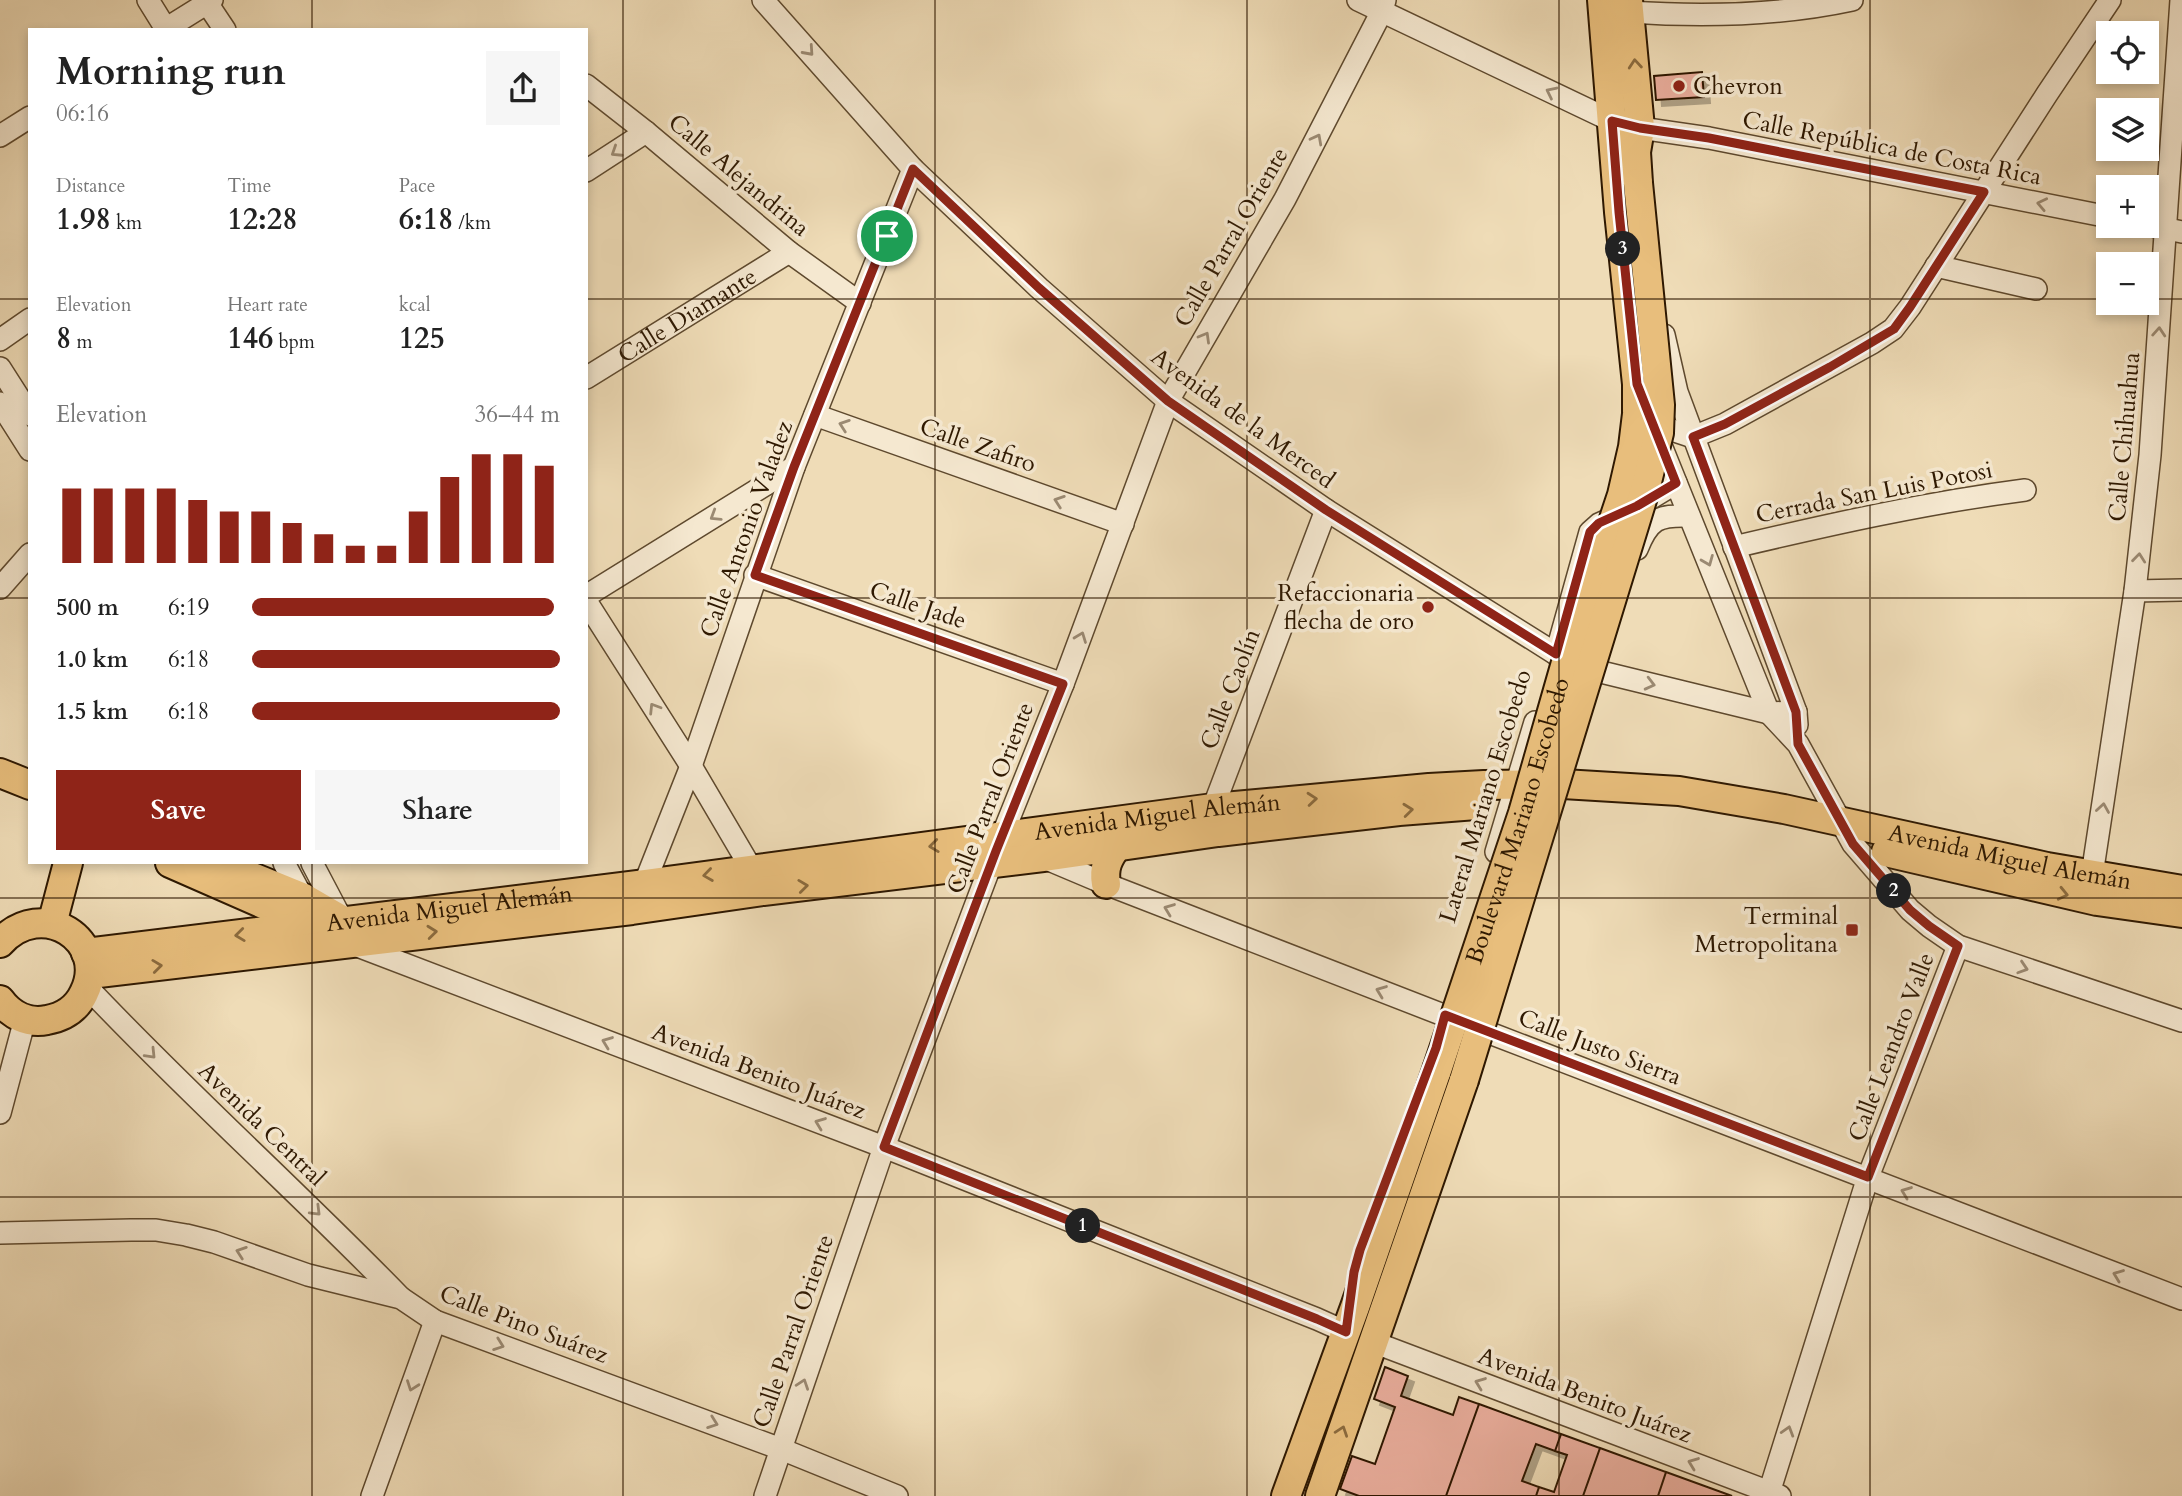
<!DOCTYPE html>
<html lang="en">
<head>
<meta charset="utf-8">
<style>
  :root { --surface:#fff; --page:#f6f6f6; --text:#222; --muted:#767676; --accent:#8f2418 }
  body { margin:0; font-family:Cardo,serif; background:var(--page); color:var(--text); height:100vh; display:flex; flex-direction:column; font-size:26px; white-space:nowrap }
  * { box-sizing:border-box; margin:0 }
  p { font-size:23px; color:var(--muted) }
  .icon { flex:none; width:38px; height:38px; fill:none; stroke:currentColor; stroke-width:2; stroke-linecap:round; stroke-linejoin:round }
  .map { position:relative; flex:1; overflow:hidden }
  .panel { position:absolute; left:28px; top:28px; width:560px; height:836px; display:flex; flex-direction:column; background:var(--surface); border-radius:0px; box-shadow:0 4px 10px #0003 }
  .panel>* { flex:none }
  .fabs { position:absolute; left:2096px; top:21px; display:grid; gap:14px }
  .fabs a { display:grid; place-items:center; width:63px; height:63px; border-radius:0px; background:var(--surface); box-shadow:0 4px 10px #0003; font-size:35px }
  .pin { position:absolute; display:grid; place-items:center; width:60px; height:60px; color:#fff; margin:-30px; border:4px solid #fff; border-radius:50%; box-shadow:0 2px 7px #0007 }
  .km { position:absolute; width:35px; height:35px; margin:-18px; border-radius:50%; background:#222; color:#fff; font-size:19px; line-height:35px; text-align:center }
  .round { display:grid; place-items:center; flex:none; width:74px; height:74px; border-radius:0px; background:var(--page) }
  .head { display:flex; align-items:center; justify-content:space-between; height:119px; padding:0 28px }
  h1 { font-size:38px; font-weight:600; line-height:52px }
  .stats { display:grid; grid-template-columns:repeat(3,1fr); gap:10px; height:119px; padding:7px 28px }
  .stats div { display:grid; align-content:center }
  .stats b { font-size:30px; font-weight:600 }
  .stats small { font-size:19px; font-weight:400 }
  .stats p { font-size:19px }
  .chart { height:196px; padding:14px 28px }
  .chart p { display:flex; justify-content:space-between }
  .chart svg { width:100%; height:126px; margin-top:7px; stroke:var(--accent); stroke-width:6 }
  .cta { display:flex; gap:14px; margin-top:auto; padding:14px 28px }
  .cta a { flex:1; height:80px; border-radius:0px; background:var(--accent); color:#fff; font-size:28px; font-weight:600; line-height:80px; text-align:center }
  .cta a+a { background:var(--page); color:var(--text) }
  ul { padding:0 28px; list-style:none; font-size:23px }
  li { display:grid; grid-template-columns:112px 84px 1fr; align-items:center; height:52px }
  li i { height:18px; border-radius:9px; background:var(--accent) }
  .map>svg:first-child { display:block }
  .building { fill:#e9ad9c; stroke:#2e1801; stroke-width:2; filter:url(#shadow) }
  .lines { fill:none; stroke-linecap:round; stroke-linejoin:round }
  .minor-casing { stroke:#5e492e; stroke-width:24 }
  .major-casing { stroke:#2e1801; stroke-width:32 }
  .minor { stroke:#f5e8d0; stroke-width:21 }
  .major { stroke:#e8be7c; stroke-width:28 }
  .major-bridge-casing { stroke:#2e1801; stroke-width:32; stroke-linecap:butt }
  .major-bridge { stroke:#e8be7c; stroke-width:28 }
  .oneway { stroke:#9b8a73 }
  .oneway2 { stroke:#8b6b3e }
  .route-casing { stroke:#fff; stroke-width:14 }
  .route { stroke:#8f2418; stroke-width:9 }
  .grid { fill:none; stroke:#2e1801; stroke-width:2; stroke-opacity:0.55 }
  .poi-dot { fill:#8f2418; stroke:#f5e8d0; stroke-width:2.5 }
  .labels { text-anchor:middle; stroke-width:7; stroke-linejoin:round; paint-order:stroke }
  .poi-label { font-size:24px; fill:#2e1801; stroke:#f5e8d0; text-anchor:end }
  .street-label { font-size:24px; fill:#2e1801; stroke:#f5e8d0 }
</style>
</head>
<body>
<div class="map">
<svg width="2182" height="1496" viewBox="0 0 2182 1496">
  <defs>
    <filter id="shadow"><feDropShadow dx="6" dy="6" stdDeviation="0" flood-color="#0004"/></filter>
  </defs>
  <rect width="100%" height="100%" fill="#efdcb7"/>
  <filter id="stains"><feTurbulence type="fractalNoise" baseFrequency=".00286" numOctaves="4"/><feColorMatrix values="0 0 0 0 .2 0 0 0 0 .09 0 0 0 0 .02 0 0 0 .5 -.17"/></filter>
  <radialGradient id="worn" r=".72"><stop offset=".6" stop-color="#630" stop-opacity="0"/><stop offset="1" stop-color="#630" stop-opacity=".3"/></radialGradient>
  <path class="building" d="M 1702,72 L 1704,97 L 1656,100 L 1654,76 Z
    M 1385,1367 L 1408,1376 L 1401,1396 L 1453,1415 L 1459,1397 L 1479,1404 L 1446,1496 L 1359,1496 L 1340,1489 L 1352,1456 L 1375,1464 L 1395,1407 L 1374,1399 Z
    M 1479,1404 L 1561,1434 L 1555,1451 L 1536,1444 L 1522,1481 L 1539,1487 L 1536,1496 L 1446,1496 Z
    M 1561,1434 L 1600,1448 L 1583,1496 L 1536,1496 L 1539,1487 L 1554,1492 L 1567,1455 L 1555,1451 Z
    M 1600,1448 L 1666,1472 L 1658,1496 L 1583,1496 Z
    M 1666,1472 L 1732,1496 L 1658,1496 Z"/>
  <g class="lines">
    <g class="minor-casing">
      <g id="minor">
        <path d="M 148,0 L 166,29"/>
        <path d="M 763,0 L 913,169 L 1039,288 L 1168,401 L 1326,510 L 1556,654 L 1597,671 L 1769,713 L 1796,712"/>
        <path d="M 1358,0 L 1612,121 L 1640,128 L 1709,138 L 2109,217"/>
        <path d="M 207,3 L 225,30"/>
        <path d="M 1629,12 C 1704,17 1778,16 1852,0"/>
        <path d="M 164,30 L 212,0"/>
        <path d="M 586,85 L 646,132 L 789,252 L 860,303"/>
        <path d="M 0,136 L 30,117"/>
        <path d="M 586,171 L 646,132"/>
        <path d="M 2147,225 L 2182,232"/>
        <path d="M 1936,266 L 2036,289"/>
        <path d="M 1664,335 L 1677,392 L 1796,712 L 1797,725"/>
        <path d="M 0,340 L 30,319"/>
        <path d="M 0,368 L 30,415"/>
        <path id="s1" d="M 586,378 L 789,252"/>
        <path d="M 0,403 L 30,450"/>
        <path d="M 1655,413 L 1666,428 L 1693,437 L 1725,424 L 1872,343 L 1893,329 L 1910,307 L 2047,94 L 2110,0"/>
        <path d="M 815,415 L 1123,524"/>
        <path d="M 1656,433 L 1769,713 L 1798,744 L 1853,844 L 1910,910 L 1929,926 L 1958,946 L 2182,1021"/>
        <path d="M 1734,547 C 1832,524 1925,503 2025,490"/>
        <path d="M 1637,549 C 1649,519 1658,515 1689,516"/>
        <path d="M 755,575 L 1063,684"/>
        <path d="M 0,588 L 30,554"/>
        <path d="M 2135,591 L 2182,590"/>
        <path d="M 586,596 L 794,467"/>
        <path d="M 586,601 L 691,766 L 758,880"/>
        <path d="M 1556,654 L 1590,532 L 1599,524 L 1638,506 L 1676,483"/>
        <path d="M 1213,808 L 1326,510"/>
        <path d="M 1496,852 L 1535,722"/>
        <path d="M 1042,857 L 1106,884 L 1487,1032 L 2182,1299"/>
        <path d="M 284,863 L 306,904"/>
        <path d="M 312,863 L 342,920 L 347,942 L 884,1147 L 1317,1319 L 1346,1332 L 1348,1318"/>
        <path d="M 2092,875 L 2135,591 L 2150,455 L 2181,0"/>
        <path d="M 640,895 L 691,766 L 794,467 L 913,169"/>
        <path d="M 87,987 C 188,1094 298,1192 401,1298"/>
        <path d="M 0,1113 L 25,1019"/>
        <path d="M 0,1233 L 131,1230 L 156,1230 L 186,1235 L 214,1242 L 308,1275 L 401,1298 L 435,1321 L 781,1449 L 897,1496"/>
        <path d="M 1373,1342 L 1780,1496"/>
        <path d="M 372,1496 L 435,1321"/>
        <path d="M 765,1496 L 884,1147 L 996,851 L 1063,684 L 1168,401 L 1285,199 L 1382,11 L 1385,0"/>
        <path d="M 1768,1496 L 1868,1177 L 1958,946"/>
      </g>
    </g>
    <g class="major-casing">
      <g id="major">
        <path d="M 1602,0 L 1619,212 L 1637,384 L 1637,414"/>
        <path d="M 1628,0 L 1640,128 L 1636,152 L 1638,183"/>
        <path d="M 0,773 L 30,785"/>
        <path d="M 1886,852 L 2097,901 L 2182,913"/>
        <path d="M 170,863 L 311,925"/>
        <path d="M 218,863 L 304,898 L 342,920"/>
        <path d="M 1106,884 C 1103,868 1108,858 1118,845"/>
        <path d="M 52,924 L 68,863"/>
        <path d="M 0,943 C 42,896 110,941 84,993 C 77,1008 64,1017 47,1020 C 28,1024 11,1015 0,1000"/>
        <path id="s2" d="M 86,953 L 646,884 L 1213,808 L 1429,788 L 1484,785 L 1563,784 L 1679,791 L 1784,809 L 2047,867 L 2182,890"/>
        <path d="M 90,974 L 632,910 L 763,891 L 1043,857 L 1218,832 L 1399,811 L 1476,805"/>
        <path d="M 1286,1496 L 1355,1307 L 1437,1070"/>
        <path d="M 1320,1496 L 1464,1080"/>
      </g>
    </g>
    <use href="#minor" class="minor"/>
    <use href="#major" class="major"/>
    <g class="major-bridge-casing">
      <g id="major-bridge">
        <path id="s3" d="M 1437,1070 L 1523,813 L 1565,666 L 1622,495 L 1633,447 L 1637,414"/>
        <path d="M 1464,1080 L 1645,490 L 1659,433 L 1660,405 L 1638,183"/>
      </g>
    </g>
    <use href="#major-bridge" class="major-bridge"/>
  </g>
  <defs><path id="oneway-chevron" d="M-2-3.5L2.5 0L-2 3.5" fill="none" stroke-width="1.6" stroke-linecap="round" stroke-linejoin="round" transform="scale(1.75)"/></defs>
  <g class="oneway">
    <use href="#oneway-chevron" transform="translate(809 51) rotate(48)"/>
    <use href="#oneway-chevron" transform="translate(1551 92) rotate(-154)"/>
    <use href="#oneway-chevron" transform="translate(1317 139) rotate(-62)"/>
    <use href="#oneway-chevron" transform="translate(616 152) rotate(147)"/>
    <use href="#oneway-chevron" transform="translate(2042 204) rotate(-168)"/>
    <use href="#oneway-chevron" transform="translate(2159 332) rotate(-86)"/>
    <use href="#oneway-chevron" transform="translate(1205 337) rotate(-60)"/>
    <use href="#oneway-chevron" transform="translate(844 425) rotate(-161)"/>
    <use href="#oneway-chevron" transform="translate(1059 501) rotate(-161)"/>
    <use href="#oneway-chevron" transform="translate(715 516) rotate(148)"/>
    <use href="#oneway-chevron" transform="translate(2139 558) rotate(-84)"/>
    <use href="#oneway-chevron" transform="translate(1708 561) rotate(68)"/>
    <use href="#oneway-chevron" transform="translate(1081 637) rotate(-69)"/>
    <use href="#oneway-chevron" transform="translate(1650 684) rotate(14)"/>
    <use href="#oneway-chevron" transform="translate(654 708) rotate(-122)"/>
    <use href="#oneway-chevron" transform="translate(2103 808) rotate(-81)"/>
    <use href="#oneway-chevron" transform="translate(1169 909) rotate(-159)"/>
    <use href="#oneway-chevron" transform="translate(2023 968) rotate(18)"/>
    <use href="#oneway-chevron" transform="translate(1381 991) rotate(-159)"/>
    <use href="#oneway-chevron" transform="translate(607 1042) rotate(-159)"/>
    <use href="#oneway-chevron" transform="translate(151 1054) rotate(46)"/>
    <use href="#oneway-chevron" transform="translate(820 1123) rotate(-159)"/>
    <use href="#oneway-chevron" transform="translate(1906 1192) rotate(-159)"/>
    <use href="#oneway-chevron" transform="translate(316 1211) rotate(45)"/>
    <use href="#oneway-chevron" transform="translate(241 1252) rotate(-161)"/>
    <use href="#oneway-chevron" transform="translate(2118 1275) rotate(-159)"/>
    <use href="#oneway-chevron" transform="translate(499 1345) rotate(20)"/>
    <use href="#oneway-chevron" transform="translate(1480 1383) rotate(-159)"/>
    <use href="#oneway-chevron" transform="translate(803 1384) rotate(-71)"/>
    <use href="#oneway-chevron" transform="translate(412 1386) rotate(110)"/>
    <use href="#oneway-chevron" transform="translate(713 1423) rotate(20)"/>
    <use href="#oneway-chevron" transform="translate(1788 1431) rotate(-73)"/>
    <use href="#oneway-chevron" transform="translate(1693 1463) rotate(-159)"/>
  </g>
  <g class="oneway2">
    <use href="#oneway-chevron" transform="translate(1635 64) rotate(-95)"/>
    <use href="#oneway-chevron" transform="translate(1312 799) rotate(-5)"/>
    <use href="#oneway-chevron" transform="translate(1408 810) rotate(-6)"/>
    <use href="#oneway-chevron" transform="translate(934 846) rotate(173)"/>
    <use href="#oneway-chevron" transform="translate(708 875) rotate(172)"/>
    <use href="#oneway-chevron" transform="translate(803 886) rotate(-7)"/>
    <use href="#oneway-chevron" transform="translate(2063 894) rotate(13)"/>
    <use href="#oneway-chevron" transform="translate(432 932) rotate(-6)"/>
    <use href="#oneway-chevron" transform="translate(240 935) rotate(173)"/>
    <use href="#oneway-chevron" transform="translate(157 966) rotate(-7)"/>
    <use href="#oneway-chevron" transform="translate(1342 1431) rotate(-71)"/>
  </g>
  <g class="lines">
    <g class="route-casing">
      <path id="route" d="M 1612,121 L 1640,128 L 1709,138 L 1984,192 L 1910,307 L 1894,329 L 1830,367 L 1725,424 L 1693,437 L 1796,712 L 1798,744 L 1853,844 L 1910,910 L 1929,926 L 1958,946 L 1868,1177 L 1445,1015 L 1436,1048 L 1360,1250 L 1354,1272 L 1346,1332 L 1317,1319 L 884,1147 L 996,851 L 1063,684 L 755,575 L 794,467 L 913,169 L 1039,288 L 1168,401 L 1326,510 L 1556,654 L 1590,532 L 1599,523 L 1637,506 L 1676,483 L 1637,384 L 1619,212 Z"/>
    </g>
    <use href="#route" class="route"/>
  </g>
  <path class="grid" d="M 312,0 L 312,30M 623,0 L 623,1496M 935,0 L 935,1496M 1247,0 L 1247,1496M 1559,0 L 1559,1496M 1870,0 L 1870,1496M 0,299 L 30,299M 586,299 L 2109,299M 2147,299 L 2182,299M 0,598 L 30,598M 586,598 L 2182,598M 312,863 L 312,1496M 0,898 L 2182,898M 0,1197 L 2182,1197"/>
  <g class="poi-dot">
    <circle cx="1679" cy="86" r="7"/>
    <circle cx="1428" cy="607" r="7"/>
    <rect x="1845" y="923" width="14" height="14" rx="3.5"/>
  </g>
  <g class="labels">
    <g class="poi-label">
      <text x="1693" y="94" text-anchor="start">Chevron</text>
      <text x="1414" y="601">Refaccionaria<tspan x="1414" dy="28">flecha de oro</tspan></text>
      <text x="1838" y="924">Terminal<tspan x="1838" dy="28">Metropolitana</tspan></text>
    </g>
    <g class="street-label">
      <text transform="translate(1892 148) rotate(11)" y="8">Calle República de Costa Rica</text>
      <text transform="translate(739 175) rotate(40)" y="8">Calle Alejandrina</text>
      <text transform="translate(1231 237) rotate(-60)" y="8">Calle Parral Oriente</text>
      <text dy="8" stroke="none"><textPath href="#s1" startOffset="119">Calle Diamante</textPath></text>
      <text transform="translate(1243 418) rotate(36)" y="8">Avenida de la Merced</text>
      <text transform="translate(2124 437) rotate(-85)" y="8">Calle Chihuahua</text>
      <text transform="translate(978 445) rotate(19)" y="8">Calle Zafiro</text>
      <text transform="translate(1874 492) rotate(-11)" y="8">Cerrada San Luis Potosi</text>
      <text transform="translate(746 529) rotate(-70)" y="8">Calle Antonio Valadez</text>
      <text transform="translate(918 605) rotate(19)" y="8">Calle Jade</text>
      <text transform="translate(1230 689) rotate(-69)" y="8">Calle Caolín</text>
      <text transform="translate(1485 796) rotate(-73)" y="8">Lateral Mariano Escobedo</text>
      <text transform="translate(990 798) rotate(-69)" y="8">Calle Parral Oriente</text>
      <text dy="8" stroke="none"><textPath href="#s2" startOffset="1080">Avenida Miguel Alemán</textPath></text>
      <text dy="8" stroke="none"><textPath href="#s3" startOffset="262">Boulevard Mariano Escobedo</textPath></text>
      <text dy="8" stroke="none"><textPath href="#s2" startOffset="1941">Avenida Miguel Alemán</textPath></text>
      <text dy="8" stroke="none"><textPath href="#s2" startOffset="366">Avenida Miguel Alemán</textPath></text>
      <text transform="translate(1600 1047) rotate(21)" y="8">Calle Justo Sierra</text>
      <text transform="translate(1891 1047) rotate(-69)" y="8">Calle Leandro Valle</text>
      <text transform="translate(759 1071) rotate(21)" y="8">Avenida Benito Juárez</text>
      <text transform="translate(262 1124) rotate(44)" y="8">Avenida Central</text>
      <text transform="translate(524 1324) rotate(21)" y="8">Calle Pino Suárez</text>
      <text transform="translate(793 1331) rotate(-71)" y="8">Calle Parral Oriente</text>
      <text transform="translate(1585 1395) rotate(21)" y="8">Avenida Benito Juárez</text>
    </g>
  </g>
  <rect width="100%" height="100%" filter="url(#stains)"/>
  <rect width="100%" height="100%" fill="url(#worn)"/>
</svg>
<div class="fabs">
<a><svg class="icon" aria-label="locate" viewBox="0 0 24 24"><circle cx="12" cy="12" r="6"/><path d="M12 2v4M12 18v4M2 12h4M18 12h4"/></svg></a>
<a><svg class="icon" aria-label="layers" viewBox="0 0 24 24"><path d="M12 4l9 5-9 5-9-5zM3 14l9 5 9-5"/></svg></a>
<a>+</a>
<a>−</a>
</div>
<div class="pin" style="left:887px;top:236px;background:#1e9e55"><svg class="icon" aria-label="arrive" viewBox="0 0 24 24"><path d="M6 21V4h12l-3 4 3 4H6"/></svg></div>
<b class="km" style="left:1083px;top:1226px">1</b>
<b class="km" style="left:1894px;top:891px">2</b>
<b class="km" style="left:1623px;top:249px">3</b>
<section class="panel">
<div class="head"><div><h1>Morning run</h1><p>06:16</p></div><a class="round"><svg class="icon" aria-label="share" viewBox="0 0 24 24"><path d="M12 15V3M7 8l5-5 5 5M5 13v7h14v-7"/></svg></a></div>
<div class="stats">
<div><p>Distance</p><b>1.98<small> km</small></b></div>
<div><p>Time</p><b>12:28</b></div>
<div><p>Pace</p><b>6:18<small> /km</small></b></div>
</div>
<div class="stats">
<div><p>Elevation</p><b>8<small> m</small></b></div>
<div><p>Heart rate</p><b>146<small> bpm</small></b></div>
<div><p>kcal</p><b>125</b></div>
</div>
<div class="chart"><p><span>Elevation</span>36–44 m</p>
<svg viewBox="0 0 160 44" preserveAspectRatio="none"><path d="M5 44V18M15 44V18M25 44V18M35 44V18M45 44V22M55 44V26M65 44V26M75 44V30M85 44V34M95 44V38M105 44V38M115 44V26M125 44V14M135 44V6M145 44V6M155 44V10"/></svg>
</div>
<ul>
<li><b>500 m</b>6:19<i style="width:98%"></i></li>
<li><b>1.0 km</b>6:18<i style="width:100%"></i></li>
<li><b>1.5 km</b>6:18<i style="width:100%"></i></li>
</ul>
<div class="cta"><a>Save</a><a>Share</a></div>
</section>
</div>
</body>
</html>
